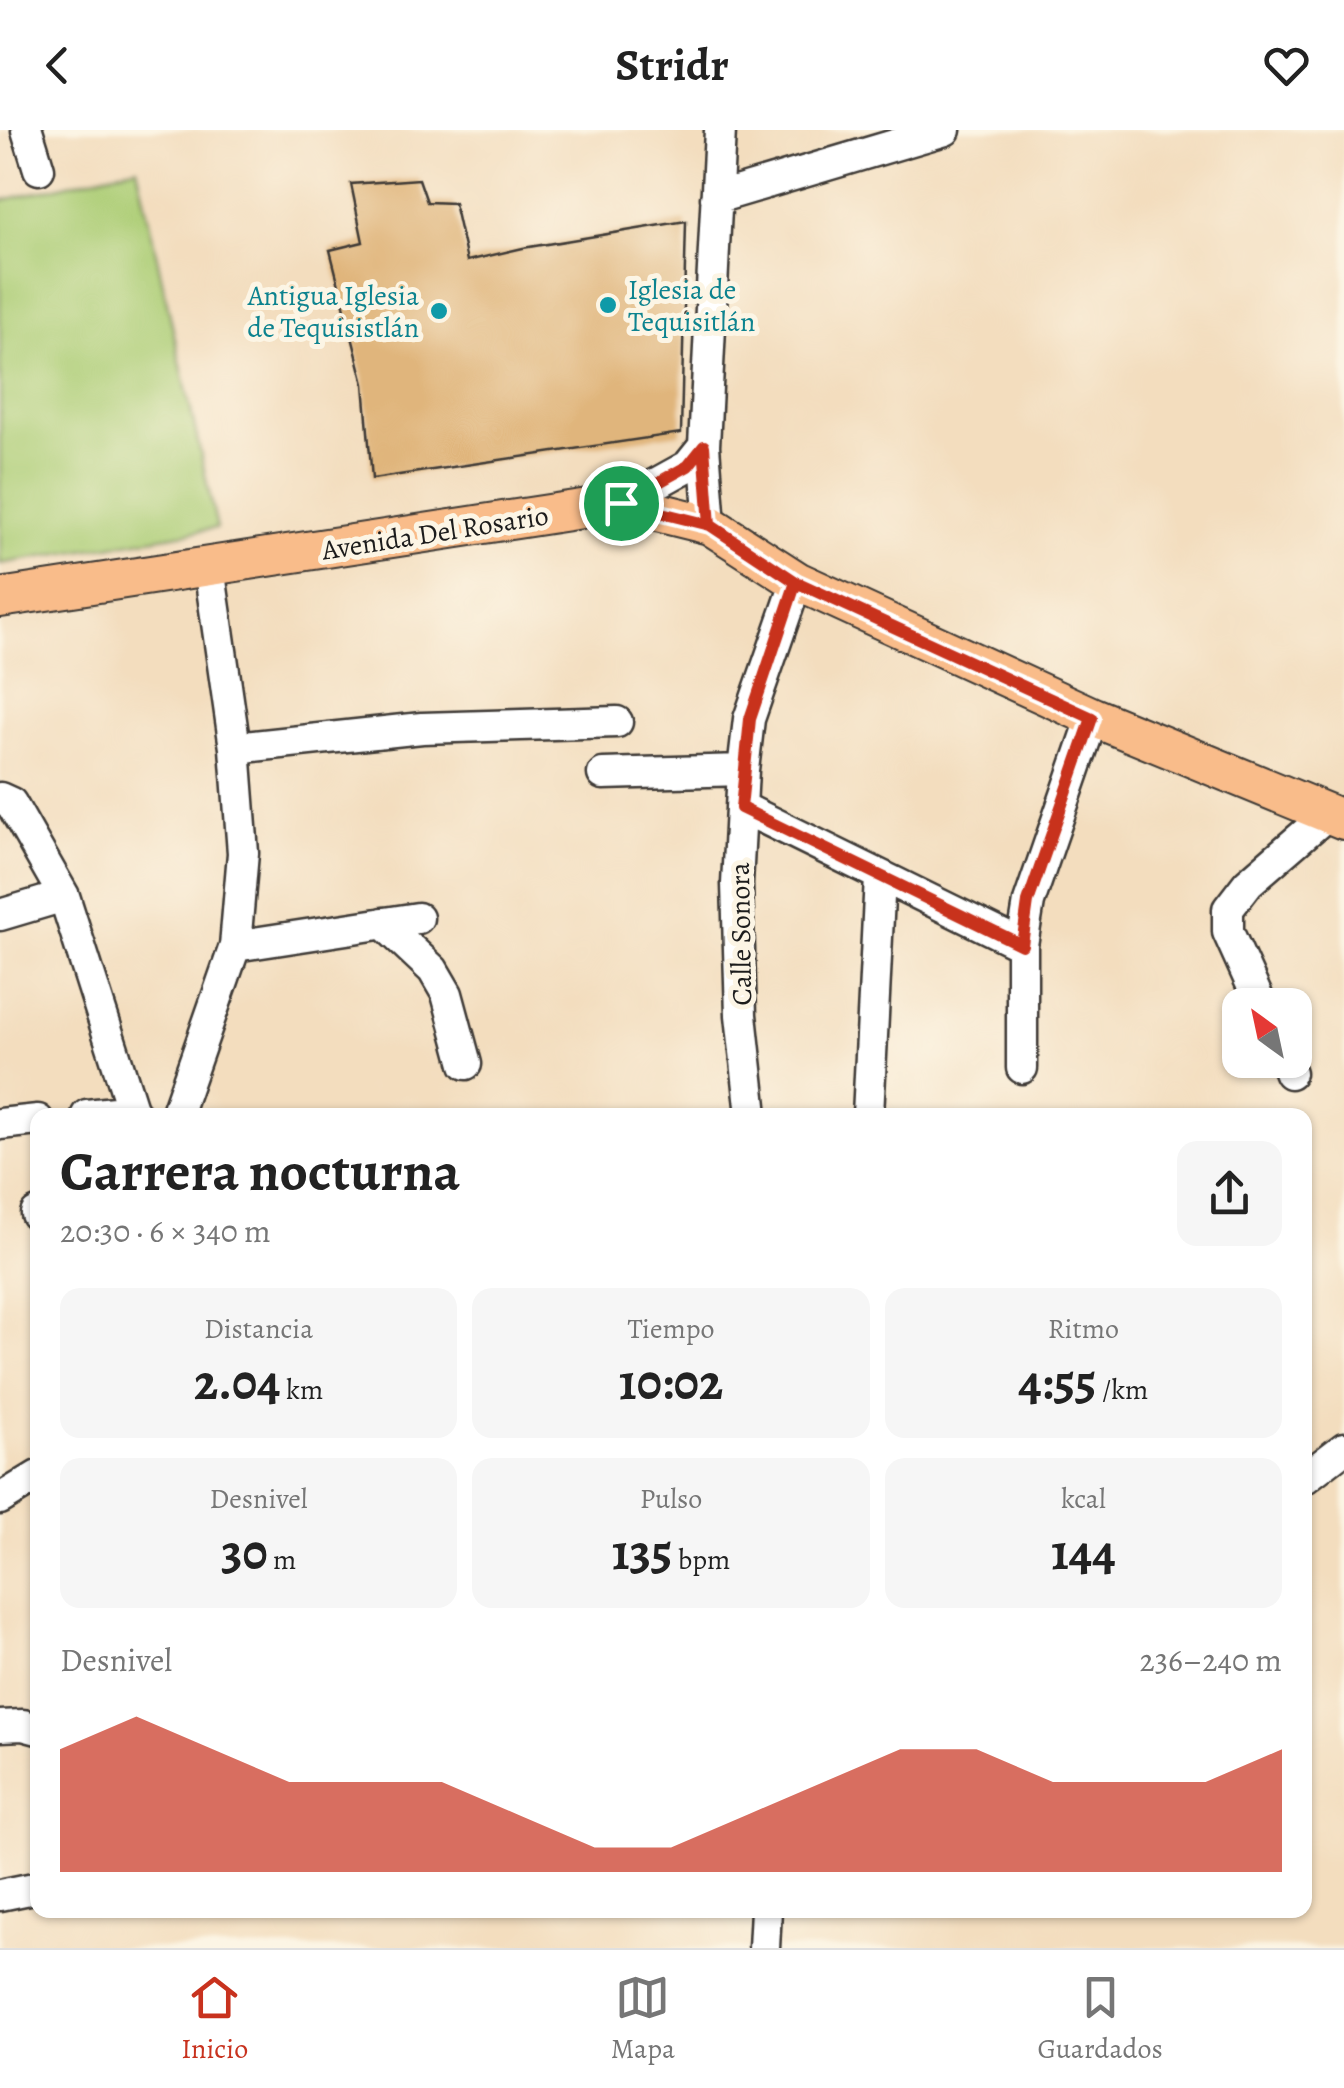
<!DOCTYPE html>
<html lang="es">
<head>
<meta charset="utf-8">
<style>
  :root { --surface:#fff; --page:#f6f6f6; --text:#222; --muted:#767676; --line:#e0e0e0; --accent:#c8321e }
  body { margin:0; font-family:Alegreya,serif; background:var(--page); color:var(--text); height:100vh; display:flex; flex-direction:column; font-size:38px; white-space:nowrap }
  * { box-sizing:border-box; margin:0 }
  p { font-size:32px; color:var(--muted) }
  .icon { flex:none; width:55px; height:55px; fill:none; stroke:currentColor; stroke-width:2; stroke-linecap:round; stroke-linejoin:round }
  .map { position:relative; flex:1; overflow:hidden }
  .side { position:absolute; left:30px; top:978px; width:1282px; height:810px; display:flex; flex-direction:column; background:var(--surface); border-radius:20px; box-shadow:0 2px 8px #0004 }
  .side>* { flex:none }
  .needle { width:65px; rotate:327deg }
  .tools { position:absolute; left:1222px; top:858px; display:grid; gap:20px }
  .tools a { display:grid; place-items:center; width:90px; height:90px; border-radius:20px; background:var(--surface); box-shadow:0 2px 8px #0004; font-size:50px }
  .pin { position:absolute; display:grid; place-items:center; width:85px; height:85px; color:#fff; margin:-42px; border:5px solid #fff; border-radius:50%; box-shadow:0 2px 10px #0007 }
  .round { display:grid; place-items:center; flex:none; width:105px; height:105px; border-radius:20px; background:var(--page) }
  .summary { display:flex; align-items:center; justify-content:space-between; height:170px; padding:0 30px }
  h1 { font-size:55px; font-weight:700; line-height:75px }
  .figures { display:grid; grid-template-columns:repeat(3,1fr); gap:15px; height:170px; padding:10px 30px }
  .figures div { display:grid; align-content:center; border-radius:20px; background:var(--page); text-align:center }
  .figures b { font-size:50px; font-weight:700 }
  .figures small { font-size:28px; font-weight:400 }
  .figures p { font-size:28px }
  .chart { height:280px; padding:20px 30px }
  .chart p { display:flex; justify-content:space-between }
  .chart svg { width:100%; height:180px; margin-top:10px; fill:var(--accent); opacity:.7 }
  header { display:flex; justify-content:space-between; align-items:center; height:130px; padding:0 30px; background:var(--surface); font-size:45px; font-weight:700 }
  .tab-bar { display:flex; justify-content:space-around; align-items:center; height:140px; border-top:2px solid var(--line); background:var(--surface); font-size:28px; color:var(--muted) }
  .tab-bar a { display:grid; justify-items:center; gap:5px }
  .tab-bar .current { color:var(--accent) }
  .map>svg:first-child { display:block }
  .green { fill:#adce77; stroke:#64754a; stroke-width:2.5 }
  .building { fill:#e0b57b }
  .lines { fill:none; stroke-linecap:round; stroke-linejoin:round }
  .minor-casing { stroke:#3c3934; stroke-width:35 }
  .major-casing { stroke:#3c3934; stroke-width:42 }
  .minor { stroke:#fff; stroke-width:30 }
  .major { stroke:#f9bc8a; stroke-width:38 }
  .route-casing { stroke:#fff; stroke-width:20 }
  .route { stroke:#c8321e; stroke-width:12 }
  .culture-dot { fill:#0f9aa8; stroke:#fcf5e5; stroke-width:4 }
  .labels { text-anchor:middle; stroke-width:10; stroke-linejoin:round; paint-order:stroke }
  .culture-label { font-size:28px; fill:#0d838f; stroke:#fcf5e5; text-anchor:start }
  .street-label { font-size:28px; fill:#1c1c1c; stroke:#fcf5e5 }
</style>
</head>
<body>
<header><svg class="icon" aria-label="back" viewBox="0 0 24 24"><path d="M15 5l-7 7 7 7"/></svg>Stridr<svg class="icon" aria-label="heart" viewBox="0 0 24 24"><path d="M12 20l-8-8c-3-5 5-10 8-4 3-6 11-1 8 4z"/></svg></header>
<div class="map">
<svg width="1344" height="1818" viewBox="0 0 1344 1818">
  <rect width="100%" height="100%" fill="#fcf5e5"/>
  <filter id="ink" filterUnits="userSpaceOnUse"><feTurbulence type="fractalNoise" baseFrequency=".01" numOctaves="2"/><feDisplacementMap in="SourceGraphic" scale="20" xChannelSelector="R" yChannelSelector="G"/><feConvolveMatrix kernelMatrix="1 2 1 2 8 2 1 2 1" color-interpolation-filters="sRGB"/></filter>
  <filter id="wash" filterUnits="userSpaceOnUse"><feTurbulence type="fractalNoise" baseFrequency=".0048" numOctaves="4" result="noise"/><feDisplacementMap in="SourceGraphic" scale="40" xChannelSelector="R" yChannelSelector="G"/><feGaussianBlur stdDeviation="2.25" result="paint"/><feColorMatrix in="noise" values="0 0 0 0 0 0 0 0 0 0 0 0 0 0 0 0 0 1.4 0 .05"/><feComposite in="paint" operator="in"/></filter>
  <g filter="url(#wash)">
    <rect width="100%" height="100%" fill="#f3ddbe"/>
    <path class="green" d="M 137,37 L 217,398 L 0,434 L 0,71 Z"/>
    <g id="blocks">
      <path class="building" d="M 419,49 L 427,72 L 454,73 L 467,131 L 523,118 L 686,91 L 681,303 L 372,349 L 364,254 L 330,120 L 363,112 L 351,54 Z"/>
    </g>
  </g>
  <g filter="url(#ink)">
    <use href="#blocks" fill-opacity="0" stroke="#3c3934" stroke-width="2.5"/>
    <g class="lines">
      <g class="minor-casing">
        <path id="minor" d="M 27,0 L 39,39
          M 716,68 L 945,0
          M 621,373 L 688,336 L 704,316
          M 710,395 L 704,316 L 720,0
          M 235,618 L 422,598 L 617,592
          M 603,644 L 743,640
          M 0,668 L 11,673 L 64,766 L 134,985
          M 741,677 L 1022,815
          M 0,785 L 64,766
          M 383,793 L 433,840 L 447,864 L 466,934
          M 235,816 L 418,788
          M 1261,875 L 1228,802 L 1228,779 L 1248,753 L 1329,683
          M 1285,930 L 1290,943
          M 1022,938 L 1022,815 L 1029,772 L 1093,587
          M 87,985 L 133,980
          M 176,985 L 235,816 L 243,723 L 235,618 L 209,437
          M 752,985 L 741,885 L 737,754 L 743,640 L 749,589 L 797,451
          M 868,985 L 880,747
          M 0,994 L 38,990
          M 36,1084 L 38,1083
          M 1305,1348 L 1344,1318
          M 0,1369 L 38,1346
          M 0,1596 L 23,1595 L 38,1599
          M 0,1765 L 34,1758
          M 764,1818 L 766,1780"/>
      </g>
      <g class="major-casing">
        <path id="major" d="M 0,468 L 621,373 L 710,395 L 797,451 L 1093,587 L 1344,690"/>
      </g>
      <use href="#minor" class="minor"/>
      <use href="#major" class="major"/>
    </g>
  </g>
  <g class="lines" filter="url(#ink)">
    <g class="route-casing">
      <path id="route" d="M 621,373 L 710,395 L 796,452 L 1092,588 L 1028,772 L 1022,815 L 741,678 L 750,589 L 796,452 L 710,395 L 704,316 L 688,336 L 621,373"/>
    </g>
    <use href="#route" class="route"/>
  </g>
  <g class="culture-dot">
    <circle cx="608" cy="175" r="10"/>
    <circle cx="439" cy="181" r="10"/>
  </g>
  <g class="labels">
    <g class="culture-label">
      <text x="628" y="169">Iglesia de<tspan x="628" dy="32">Tequisitlán</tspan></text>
      <text x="419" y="175" text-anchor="end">Antigua Iglesia<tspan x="419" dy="32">de Tequisistlán</tspan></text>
    </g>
    <g class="street-label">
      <text transform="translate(435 402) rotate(-9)" y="10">Avenida Del Rosario</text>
      <text transform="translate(740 804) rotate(-91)" y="10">Calle Sonora</text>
    </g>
  </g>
</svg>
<div class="tools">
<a><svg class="needle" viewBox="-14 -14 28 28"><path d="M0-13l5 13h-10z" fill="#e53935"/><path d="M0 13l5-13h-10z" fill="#767676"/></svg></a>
</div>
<div class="pin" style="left:621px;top:373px;background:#1e9e55"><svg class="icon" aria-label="arrive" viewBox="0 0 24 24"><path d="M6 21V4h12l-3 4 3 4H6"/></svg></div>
<section class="side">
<div class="summary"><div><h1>Carrera nocturna</h1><p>20:30 · 6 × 340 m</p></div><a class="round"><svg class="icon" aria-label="share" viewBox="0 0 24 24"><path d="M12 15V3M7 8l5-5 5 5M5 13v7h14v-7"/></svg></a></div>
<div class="figures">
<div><p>Distancia</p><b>2.04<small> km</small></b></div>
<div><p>Tiempo</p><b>10:02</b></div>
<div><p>Ritmo</p><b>4:55<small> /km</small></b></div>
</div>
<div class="figures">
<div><p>Desnivel</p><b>30<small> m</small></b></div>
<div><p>Pulso</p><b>135<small> bpm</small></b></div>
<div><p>kcal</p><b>144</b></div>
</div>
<div class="chart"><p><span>Desnivel</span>236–240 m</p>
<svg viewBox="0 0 160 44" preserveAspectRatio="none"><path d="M0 44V14L10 6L20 14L30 22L40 22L50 22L60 30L70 38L80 38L90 30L100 22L110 14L120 14L130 22L140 22L150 22L160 14V44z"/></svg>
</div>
</section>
</div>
<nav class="tab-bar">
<a class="current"><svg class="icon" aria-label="home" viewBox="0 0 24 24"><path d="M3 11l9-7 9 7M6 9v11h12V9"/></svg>Inicio</a>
<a><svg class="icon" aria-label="map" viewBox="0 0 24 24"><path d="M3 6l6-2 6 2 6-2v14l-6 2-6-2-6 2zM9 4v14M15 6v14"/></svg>Mapa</a>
<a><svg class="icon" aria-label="saved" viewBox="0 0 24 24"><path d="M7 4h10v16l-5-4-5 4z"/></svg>Guardados</a>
</nav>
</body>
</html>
